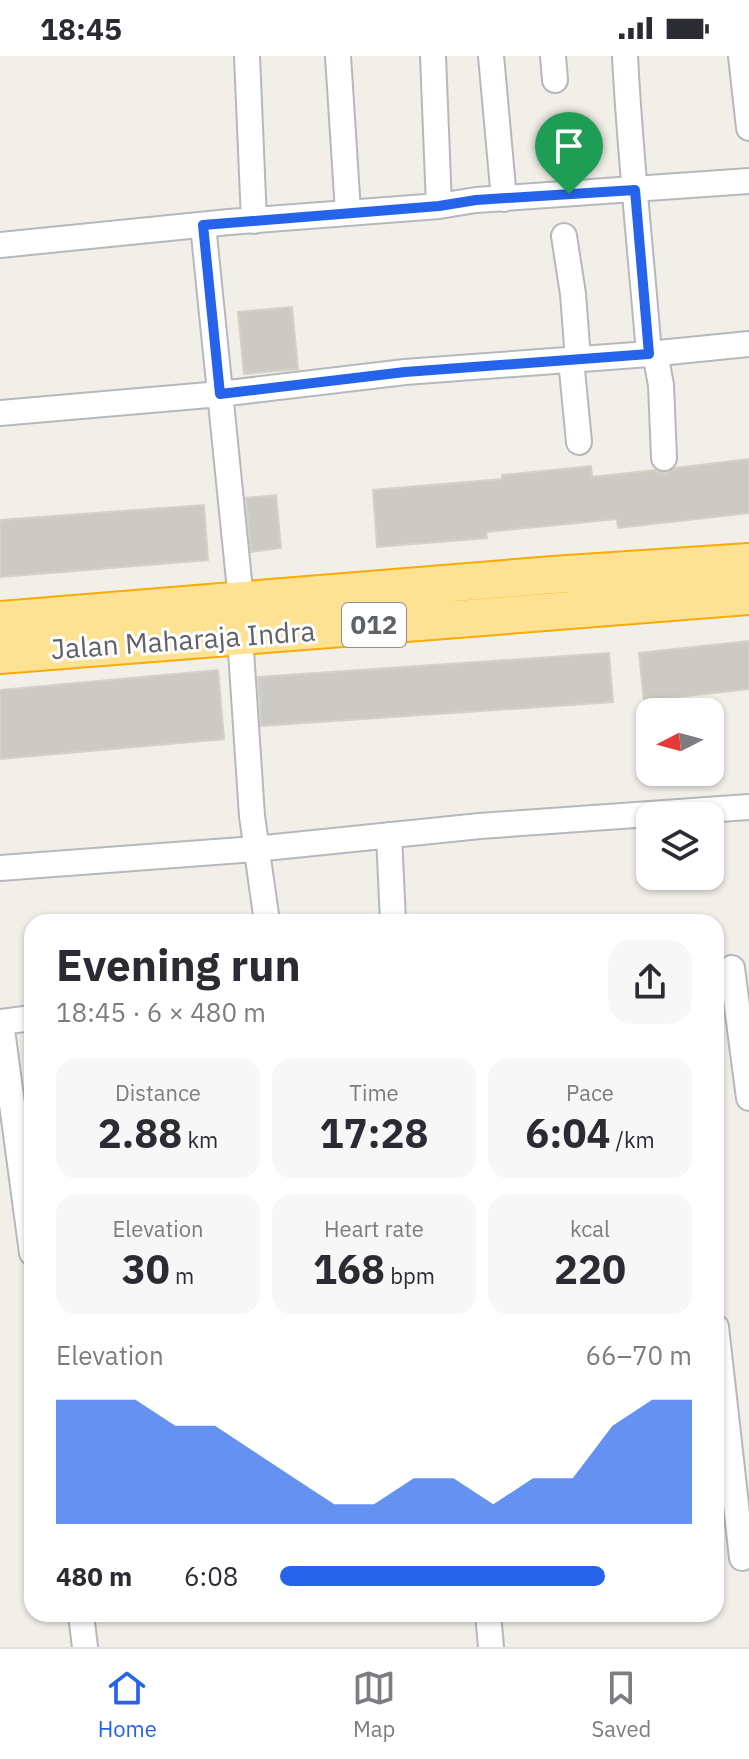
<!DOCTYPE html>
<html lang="en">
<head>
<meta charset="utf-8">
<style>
  :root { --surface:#fff; --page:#f7f7f7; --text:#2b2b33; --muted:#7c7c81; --line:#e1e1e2; --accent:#2563eb }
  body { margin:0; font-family:"IBM Plex Sans",sans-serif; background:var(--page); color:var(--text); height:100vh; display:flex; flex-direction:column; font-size:30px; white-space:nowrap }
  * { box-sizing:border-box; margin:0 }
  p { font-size:26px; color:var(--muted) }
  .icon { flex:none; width:44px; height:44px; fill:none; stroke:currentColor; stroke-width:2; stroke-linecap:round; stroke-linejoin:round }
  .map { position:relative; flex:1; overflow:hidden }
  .sheet { position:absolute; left:24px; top:858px; width:700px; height:708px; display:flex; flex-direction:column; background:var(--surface); border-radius:24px; box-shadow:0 2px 6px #0004 }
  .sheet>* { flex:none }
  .needle { width:52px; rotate:264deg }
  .controls { position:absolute; left:636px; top:642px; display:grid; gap:16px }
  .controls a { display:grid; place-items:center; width:88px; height:88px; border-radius:16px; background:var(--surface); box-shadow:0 2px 6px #0004; font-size:40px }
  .pin { position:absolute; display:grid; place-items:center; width:68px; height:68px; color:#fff; margin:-82px -34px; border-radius:50% 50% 50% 0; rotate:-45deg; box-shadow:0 0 8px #0007 }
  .pin .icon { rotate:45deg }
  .round { display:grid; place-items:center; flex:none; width:84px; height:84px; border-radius:24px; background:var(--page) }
  .head { display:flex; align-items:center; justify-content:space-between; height:136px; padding:0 32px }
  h1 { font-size:44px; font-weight:700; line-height:60px }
  .metrics { display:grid; grid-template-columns:repeat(3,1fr); gap:12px; height:136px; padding:8px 32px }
  .metrics div { display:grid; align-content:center; border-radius:20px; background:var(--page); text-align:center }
  .metrics b { font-size:40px; font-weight:700 }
  .metrics small { font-size:22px; font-weight:400 }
  .metrics p { font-size:22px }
  .chart { height:224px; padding:16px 32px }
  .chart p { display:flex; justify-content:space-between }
  .chart svg { width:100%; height:144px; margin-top:8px; fill:var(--accent); opacity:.7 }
  ul { padding:0 32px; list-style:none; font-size:26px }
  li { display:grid; grid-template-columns:128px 96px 1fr; align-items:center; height:60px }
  li i { height:20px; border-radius:10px; background:var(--accent) }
  .status { display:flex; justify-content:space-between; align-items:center; height:56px; padding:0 40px; background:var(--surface); direction:ltr }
  .status svg { height:22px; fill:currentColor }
  .tab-bar { display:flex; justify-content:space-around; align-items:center; height:112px; border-top:2px solid var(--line); background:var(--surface); font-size:22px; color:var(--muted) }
  .tab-bar a { display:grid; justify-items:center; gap:4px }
  .tab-bar .selected { color:var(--accent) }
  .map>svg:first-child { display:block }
  .building { fill:#cccac5; stroke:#d6d1c6; stroke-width:2 }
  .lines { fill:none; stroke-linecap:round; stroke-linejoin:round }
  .minor-casing { stroke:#b5b8bc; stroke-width:28 }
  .highway-casing { stroke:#f9ab00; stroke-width:40 }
  .minor { stroke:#fff; stroke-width:24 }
  .highway { stroke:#fde293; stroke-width:36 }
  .route-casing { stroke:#fff; stroke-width:16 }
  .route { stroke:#2563eb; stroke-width:10 }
  .labels { text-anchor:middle; stroke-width:6; stroke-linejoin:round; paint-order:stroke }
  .shield { fill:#fff; stroke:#8f9295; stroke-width:2 }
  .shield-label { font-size:26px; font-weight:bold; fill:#5f6368 }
  .street-label { font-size:28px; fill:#5f6368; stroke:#fff }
</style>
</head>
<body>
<div class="status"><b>18:45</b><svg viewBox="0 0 49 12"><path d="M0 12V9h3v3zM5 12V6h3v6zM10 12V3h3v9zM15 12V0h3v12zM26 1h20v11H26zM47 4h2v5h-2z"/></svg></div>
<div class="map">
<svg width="749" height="1591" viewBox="0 0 749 1591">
  <rect width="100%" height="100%" fill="#f1efe8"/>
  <path class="building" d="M 292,251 L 298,313 L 244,318 L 238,256 Z
    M 749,403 L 749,457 L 618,472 L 617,463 L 486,476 L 487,482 L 377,491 L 373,434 L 502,423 L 502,419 L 591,410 L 592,421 L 655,414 L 665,417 L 675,412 Z
    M 276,439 L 281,492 L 251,496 L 246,442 Z
    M 204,449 L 208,504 L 0,521 L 0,464 Z
    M 749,585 L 749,633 L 644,645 L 639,597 Z
    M 609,597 L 613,646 L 261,670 L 258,621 Z
    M 218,614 L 224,683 L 0,703 L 0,634 Z"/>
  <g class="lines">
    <g class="minor-casing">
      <path id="minor" d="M 247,0 L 254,165
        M 338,0 L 348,156
        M 433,0 L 439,150
        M 491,0 L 504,143
        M 553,0 L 555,24
        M 625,0 C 630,99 641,198 649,298
        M 741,0 L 749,72
        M 203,169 L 241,544
        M 564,180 L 573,238 L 578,303
        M 0,189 L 229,166 L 439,150 L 476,144 L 749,125
        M 655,297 L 661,329 L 664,402
        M 571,304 L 579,386
        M 0,357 L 220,338 L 405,316 L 649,298 L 749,288
        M 240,580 L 252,760 L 267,866
        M 389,779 L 393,866
        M 0,812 L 255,793 L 480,770 L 749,751
        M 732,912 L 749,1042
        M 0,966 L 32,962
        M 1,966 L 32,1197
        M 716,1271 L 742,1502
        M 81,1558 L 85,1591
        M 488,1558 L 491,1591"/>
    </g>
    <g class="highway-casing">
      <path id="highway" d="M 0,564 L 553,519 L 749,506
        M 0,599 L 749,540"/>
    </g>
    <use href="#minor" class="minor"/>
    <use href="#highway" class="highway"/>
  </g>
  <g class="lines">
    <g class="route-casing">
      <path id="route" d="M 635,134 L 649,298 L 405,316 L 220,338 L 203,169 L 439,150 L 476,144 Z"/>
    </g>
    <use href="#route" class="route"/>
  </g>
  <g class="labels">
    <rect class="shield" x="342" y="547" width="64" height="44" rx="6"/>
    <g class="shield-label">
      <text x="374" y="578">012</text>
    </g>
    <g class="street-label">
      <text transform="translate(183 584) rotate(-4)" y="10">Jalan Maharaja Indra</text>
    </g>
  </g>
</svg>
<div class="controls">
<a><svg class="needle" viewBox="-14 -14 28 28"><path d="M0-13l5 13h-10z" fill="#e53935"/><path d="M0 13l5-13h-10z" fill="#7c7c81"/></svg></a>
<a><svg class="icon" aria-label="layers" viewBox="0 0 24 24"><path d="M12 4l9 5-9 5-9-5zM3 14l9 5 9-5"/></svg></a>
</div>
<div class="pin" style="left:569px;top:138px;background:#1e9e55"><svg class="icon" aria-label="arrive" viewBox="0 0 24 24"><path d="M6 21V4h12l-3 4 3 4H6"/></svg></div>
<section class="sheet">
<div class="head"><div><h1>Evening run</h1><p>18:45 · 6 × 480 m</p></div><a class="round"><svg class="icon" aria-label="share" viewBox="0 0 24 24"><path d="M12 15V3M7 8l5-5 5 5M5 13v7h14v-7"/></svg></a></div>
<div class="metrics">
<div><p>Distance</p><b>2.88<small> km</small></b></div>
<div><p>Time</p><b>17:28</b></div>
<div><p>Pace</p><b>6:04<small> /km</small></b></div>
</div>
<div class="metrics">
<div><p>Elevation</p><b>30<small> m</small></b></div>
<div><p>Heart rate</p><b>168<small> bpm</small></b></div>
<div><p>kcal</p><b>220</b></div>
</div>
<div class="chart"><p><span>Elevation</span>66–70 m</p>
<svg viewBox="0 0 160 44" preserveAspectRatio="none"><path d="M0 44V6L10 6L20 6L30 14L40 14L50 22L60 30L70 38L80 38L90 30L100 30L110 38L120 30L130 30L140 14L150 6L160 6V44z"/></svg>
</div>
<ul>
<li><b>480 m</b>6:08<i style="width:79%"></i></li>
</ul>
</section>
</div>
<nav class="tab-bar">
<a class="selected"><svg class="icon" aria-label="home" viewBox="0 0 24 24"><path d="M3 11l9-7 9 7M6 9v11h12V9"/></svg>Home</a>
<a><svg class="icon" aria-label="map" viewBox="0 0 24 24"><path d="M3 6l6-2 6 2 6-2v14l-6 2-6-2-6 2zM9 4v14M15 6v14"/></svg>Map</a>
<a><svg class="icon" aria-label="saved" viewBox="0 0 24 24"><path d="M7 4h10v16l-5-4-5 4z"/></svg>Saved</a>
</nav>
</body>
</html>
